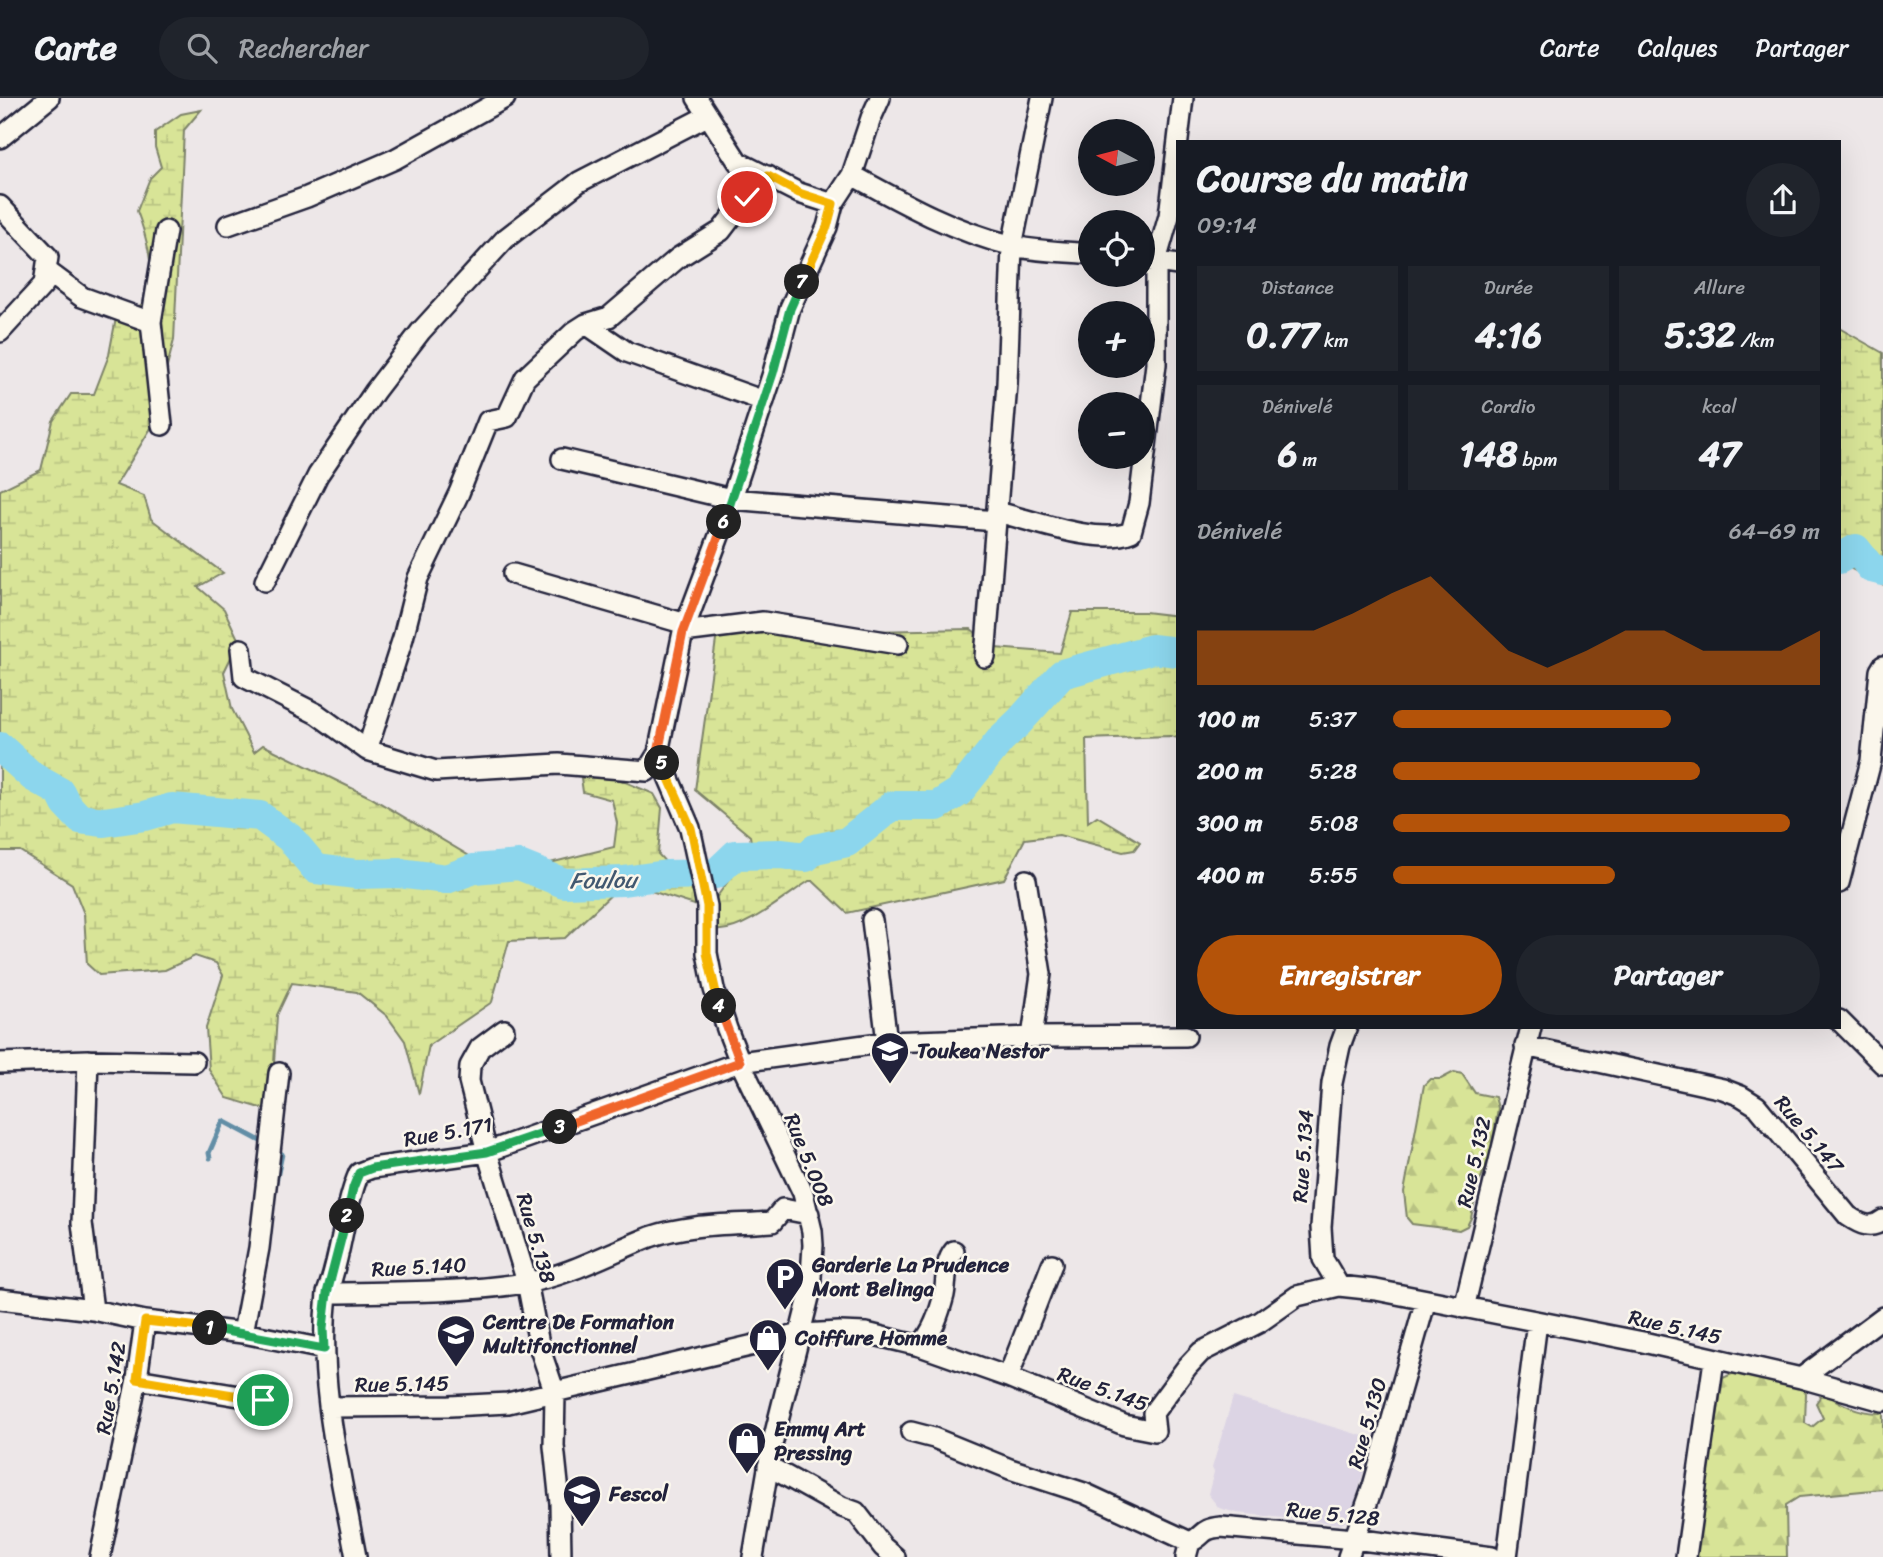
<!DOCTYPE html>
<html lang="fr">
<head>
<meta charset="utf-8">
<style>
  :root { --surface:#171b24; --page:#20242c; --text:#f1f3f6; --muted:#9ea1a6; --line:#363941; --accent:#b45309 }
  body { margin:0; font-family:Sriracha,sans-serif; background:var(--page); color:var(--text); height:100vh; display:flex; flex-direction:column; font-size:26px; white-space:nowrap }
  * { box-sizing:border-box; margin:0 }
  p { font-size:23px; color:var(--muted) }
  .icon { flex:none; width:38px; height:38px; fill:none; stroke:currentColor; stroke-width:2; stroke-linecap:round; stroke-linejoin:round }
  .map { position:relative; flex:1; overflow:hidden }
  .drawer { position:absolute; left:1176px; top:42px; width:665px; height:889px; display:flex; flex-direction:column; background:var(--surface); border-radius:0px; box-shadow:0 7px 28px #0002 }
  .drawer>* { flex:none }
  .needle { width:46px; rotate:277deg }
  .controls { position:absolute; left:1078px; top:21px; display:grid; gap:14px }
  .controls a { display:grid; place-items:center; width:77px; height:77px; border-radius:50%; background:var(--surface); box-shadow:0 7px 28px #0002; font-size:35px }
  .pin { position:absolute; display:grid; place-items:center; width:60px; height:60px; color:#fff; margin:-30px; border:4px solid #fff; border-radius:50%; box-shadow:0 2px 7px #0007 }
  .km { position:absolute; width:35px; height:35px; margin:-18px; border-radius:50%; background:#222; color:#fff; font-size:19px; line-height:35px; text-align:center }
  .round { display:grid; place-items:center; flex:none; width:74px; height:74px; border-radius:37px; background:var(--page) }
  .summary { display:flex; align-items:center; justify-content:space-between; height:119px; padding:0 21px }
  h1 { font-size:38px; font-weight:800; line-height:52px }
  .figures { display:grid; grid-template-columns:repeat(3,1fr); gap:10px; height:119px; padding:7px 21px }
  .figures div { display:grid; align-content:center; border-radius:0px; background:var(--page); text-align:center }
  .figures b { font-size:35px; font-weight:800 }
  .figures small { font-size:19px; font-weight:400 }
  .figures p { font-size:19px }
  .chart { height:196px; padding:14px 21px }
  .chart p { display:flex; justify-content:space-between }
  .chart svg { width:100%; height:126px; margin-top:7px; fill:var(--accent); opacity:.7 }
  .primary-button { display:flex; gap:14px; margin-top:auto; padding:14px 21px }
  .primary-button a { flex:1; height:80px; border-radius:42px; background:var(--accent); color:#fff; font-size:28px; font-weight:800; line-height:80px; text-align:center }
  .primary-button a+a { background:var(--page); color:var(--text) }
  ul { padding:0 21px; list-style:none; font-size:23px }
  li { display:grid; grid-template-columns:112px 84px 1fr; align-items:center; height:52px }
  li i { height:18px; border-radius:9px; background:var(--accent) }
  header { display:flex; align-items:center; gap:42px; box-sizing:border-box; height:98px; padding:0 35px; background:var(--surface); border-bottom:2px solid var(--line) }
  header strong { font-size:33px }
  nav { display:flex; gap:38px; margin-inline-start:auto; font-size:24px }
  .search { width:490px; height:63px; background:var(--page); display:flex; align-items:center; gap:18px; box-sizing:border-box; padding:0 24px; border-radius:38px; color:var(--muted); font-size:26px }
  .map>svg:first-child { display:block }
  .built { fill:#dcd4e4 }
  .forest { fill:url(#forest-firs); stroke:#7d8369; stroke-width:2 }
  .wetland { fill:url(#wetland-marsh); stroke:#7d8369; stroke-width:2 }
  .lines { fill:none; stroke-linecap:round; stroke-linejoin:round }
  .stream { stroke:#628ea6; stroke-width:5 }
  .river { stroke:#8cd6ed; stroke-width:30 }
  .minor-casing { stroke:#22223b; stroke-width:24 }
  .minor { stroke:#fbf7ec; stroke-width:19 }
  .split-1-casing { stroke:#fff; stroke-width:14 }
  .split-2-casing { stroke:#fff; stroke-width:14 }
  .split-3-casing { stroke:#fff; stroke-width:14 }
  .split-4-casing { stroke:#fff; stroke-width:14 }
  .split-5-casing { stroke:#fff; stroke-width:14 }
  .split-6-casing { stroke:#fff; stroke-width:14 }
  .split-7-casing { stroke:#fff; stroke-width:14 }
  .split-8-casing { stroke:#fff; stroke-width:14 }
  .split-1 { stroke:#f5b400; stroke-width:9 }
  .split-2 { stroke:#22a559; stroke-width:9 }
  .split-3 { stroke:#22a559; stroke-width:9 }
  .split-4 { stroke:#f0652b; stroke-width:9 }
  .split-5 { stroke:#f5b400; stroke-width:9 }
  .split-6 { stroke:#f0652b; stroke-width:9 }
  .split-7 { stroke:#22a559; stroke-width:9 }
  .split-8 { stroke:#f5b400; stroke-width:9 }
  .labels { text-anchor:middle; stroke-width:5; stroke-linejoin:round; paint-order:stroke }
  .poi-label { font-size:21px; font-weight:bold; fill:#22223b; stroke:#fbf7ec; text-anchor:start }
  .street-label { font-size:21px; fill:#22223b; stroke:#fbf7ec }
  .water-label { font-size:23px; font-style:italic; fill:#425870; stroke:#fbf7ec }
</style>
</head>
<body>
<header>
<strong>Carte</strong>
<div class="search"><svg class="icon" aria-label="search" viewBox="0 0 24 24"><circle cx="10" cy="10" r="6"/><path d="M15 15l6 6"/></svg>Rechercher</div>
<nav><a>Carte</a><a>Calques</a><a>Partager</a></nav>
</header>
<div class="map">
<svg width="1883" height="1459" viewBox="0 0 1883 1459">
  <defs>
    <pattern id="forest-firs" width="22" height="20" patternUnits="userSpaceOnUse" patternTransform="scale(1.75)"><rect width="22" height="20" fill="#d8e497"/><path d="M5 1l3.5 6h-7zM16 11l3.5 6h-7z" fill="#b9c383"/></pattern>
    <pattern id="wetland-marsh" width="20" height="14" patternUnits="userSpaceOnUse" patternTransform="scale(1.75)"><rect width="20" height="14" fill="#d8e497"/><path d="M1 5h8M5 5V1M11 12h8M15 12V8" fill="none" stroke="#b9c383"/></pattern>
  </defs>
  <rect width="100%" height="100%" fill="#ede7e8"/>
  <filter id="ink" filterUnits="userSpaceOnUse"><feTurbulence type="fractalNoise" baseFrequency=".0143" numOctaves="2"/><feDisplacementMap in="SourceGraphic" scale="14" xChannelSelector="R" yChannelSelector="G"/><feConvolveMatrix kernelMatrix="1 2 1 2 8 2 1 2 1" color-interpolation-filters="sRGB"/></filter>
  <g filter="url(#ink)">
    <path class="built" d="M 1233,1299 L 1373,1341 L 1350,1421 L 1341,1426 L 1237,1415 L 1219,1410 L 1208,1396 L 1214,1374 L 1212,1370 Z"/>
    <path class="forest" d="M 1454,974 L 1462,976 L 1475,995 L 1495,999 L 1498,1010 L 1491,1055 L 1477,1090 L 1471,1120 L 1467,1128 L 1459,1132 L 1412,1126 L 1407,1120 L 1404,1094 L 1424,987 L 1430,981 L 1441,981 Z
      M 1734,1275 L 1798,1283 L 1806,1295 L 1805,1325 L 1812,1329 L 1823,1320 L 1816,1305 L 1824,1293 C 1837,1306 1861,1315 1880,1315 L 1883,1310 L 1883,1391 L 1799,1399 L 1786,1407 L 1787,1459 L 1691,1459 L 1691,1447 L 1704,1400 L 1723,1280 Z"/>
    <path class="wetland" d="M 201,12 L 184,32 L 174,242 L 151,330 L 116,387 L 144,398 L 151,421 L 223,475 L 198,489 L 224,511 L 239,543 L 224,574 L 232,611 L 254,654 L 263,647 L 370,699 L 483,766 L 526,771 L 614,749 L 617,725 L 612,702 L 583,694 L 581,680 L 611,678 L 654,696 L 662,710 L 658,756 L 708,811 L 752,750 L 750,738 L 695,692 L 716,542 L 721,536 L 971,531 L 995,550 L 1060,555 L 1072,514 L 1145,514 L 1178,518 L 1178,640 L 1170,638 L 1086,641 L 1088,724 L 1097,718 L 1140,744 L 1134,752 L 1123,754 L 1059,737 L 1025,741 L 1004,781 L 847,815 L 813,783 L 809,783 C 787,797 742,835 716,832 L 707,811 L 648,792 L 615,793 L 565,840 L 509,843 L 492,904 L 429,947 L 419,996 L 405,943 L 387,918 L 357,894 L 292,885 L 277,917 L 271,1013 L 227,1000 L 209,972 L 206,930 L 223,877 L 216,865 L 195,858 L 165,872 L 99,877 L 87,866 L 84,816 L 72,786 L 20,753 L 0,753 L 0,392 L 41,372 L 53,323 L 71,296 L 94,296 L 109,257 L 119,204 L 137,210 C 141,207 147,202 148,197 C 157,176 145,134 137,113 L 150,80 L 161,69 L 155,49 L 155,34 L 181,16 Z
      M 1839,230 L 1883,255 L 1883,487 L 1844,467 L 1839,470 Z"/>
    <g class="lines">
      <path class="stream" d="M 210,1060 L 209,1055 L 223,1023 L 268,1047
        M 276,1084 L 282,1056 L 276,1052"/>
      <path class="river" d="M 1839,461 L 1856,451 L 1871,470 L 1883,473
        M 0,649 L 33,679 L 60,694 L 66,706 L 80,721 L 104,724 L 145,718 L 172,710 L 260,718 L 290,740 L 316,771 L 356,776 L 399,775 L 446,781 L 474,771 L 519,767 L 564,785 L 623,783 L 666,777 L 715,776 L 735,757 L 781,756 L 806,759 L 815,751 L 847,744 L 892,708 L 937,708 L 959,694 L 1001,641 L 1019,624 L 1062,576 L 1152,551 L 1178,554"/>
      <g class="minor-casing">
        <path id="minor" d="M 697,0 L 738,64 L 799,95 L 833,106
          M 0,40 L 49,0
          M 852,77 C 903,105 953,133 1010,147 C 1035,154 1064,153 1090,156
          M 0,108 L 48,159 L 44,186 L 0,234
          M 228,127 L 307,99 L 395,61 L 505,0
          M 1143,162 L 1178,167
          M 47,173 L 82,199 L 151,224 L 162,327
          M 151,224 L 166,133
          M 586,226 L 627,254 L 764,303
          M 562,361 L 731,401 L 996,423
          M 997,414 C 1032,422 1098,448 1131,434 L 1139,405 L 1156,266 L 1156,163 L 1169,118 L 1183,0
          M 513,476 L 686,526
          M 265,483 L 318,377 L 375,293 L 421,233 L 505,141 L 579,84 L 707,18
          M 683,534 L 763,524 L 898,546
          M 241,551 L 244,579 L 317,616 L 367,652 L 436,673 L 559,666 L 647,673 L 658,655
          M 985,559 L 1007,286 L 1012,148 L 1042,0
          M 367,652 L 403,540 L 418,480 L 459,395 L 488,323 L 507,319 L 525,280 L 575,233 L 586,226 L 609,219 L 678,160 L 721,133 L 747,99 L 768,78
          M 1026,782 L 1041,876 L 1032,939
          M 1839,785 L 1871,663 L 1880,573 L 1883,568
          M 872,822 L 887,944
          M 1839,922 L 1883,966
          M 504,932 L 480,950 L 470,968 L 469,983 L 487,1054 L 527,1184 L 540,1251 L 555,1295 L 554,1348 L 560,1405 L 561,1459
          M 1525,948 L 1723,991 L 1741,998 L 1757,1008 L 1848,1118 C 1860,1126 1871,1132 1883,1122
          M 88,962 L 82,1125 L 93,1212
          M 0,965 L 88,962 L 194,964
          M 1339,1188 L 1323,1161 L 1321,1129 L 1332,985 L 1340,948 L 1347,929
          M 327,1195 C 342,1156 343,1113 359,1075 L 372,1070 L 487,1054 L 740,964 L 887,944 L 1037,939 L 1186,938
          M 0,1201 L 93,1212 L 145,1223
          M 1464,1210 L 1531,929
          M 243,1235 L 259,1150 L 279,975
          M 920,1248 C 933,1234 939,1216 944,1197 C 947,1182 944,1165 954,1153
          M 1008,1279 L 1052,1166
          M 1801,1280 L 1883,1219
          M 137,1281 L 263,1302
          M 330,1309 L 450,1308 L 508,1305 L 801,1236 L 840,1234 L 866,1235 L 920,1248 L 1008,1279 L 1124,1327 L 1155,1333 L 1153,1315 L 1187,1269 L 1201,1254 L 1260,1224 L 1297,1198 L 1339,1188 L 1376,1192 L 1643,1244 L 1801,1280 L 1883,1303
          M 911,1334 L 934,1340 L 1010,1371 L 1084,1395 L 1190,1444
          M 768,1368 L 842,1409 L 856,1414 L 883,1449 L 895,1459
          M 100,1459 L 137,1281 L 145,1223 L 243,1235 L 324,1251
          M 356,1459 C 340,1373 317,1283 327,1195 C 393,1194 460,1195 525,1185 C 568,1178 609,1155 650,1139 C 689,1125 732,1127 772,1124 L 783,1111 L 809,1116
          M 753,1459 L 772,1347 L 810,1195 L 813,1147 L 812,1133 L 803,1095 L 740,964 L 727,931 L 714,891 L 707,855 L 707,808 L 690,730 L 658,655 L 683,534 L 722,430 L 773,275 L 790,210 L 827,129 L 833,106 L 852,77 L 871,20 L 880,0
          M 1186,1459 L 1190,1444 C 1205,1438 1199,1431 1221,1429 L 1354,1441 L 1492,1459
          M 1348,1459 L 1373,1388 L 1426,1202
          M 1507,1459 L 1537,1224
          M 1686,1459 L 1714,1262"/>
      </g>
      <use href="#minor" class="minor"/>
    </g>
  </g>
  <g class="lines" filter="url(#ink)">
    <g class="split-1-casing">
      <path id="split-1" d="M 210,1230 L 145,1223 L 137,1281 L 263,1302"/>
    </g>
    <g class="split-2-casing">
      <path id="split-2" d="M 210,1230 L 324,1251 L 323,1230 L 327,1195 L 347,1118"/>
    </g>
    <g class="split-3-casing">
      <path id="split-3" d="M 347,1118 L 353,1090 L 359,1075 L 372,1070 L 487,1054 L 560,1029"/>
    </g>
    <g class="split-4-casing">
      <path id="split-4" d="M 560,1029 L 740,964 L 719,908"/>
    </g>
    <g class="split-5-casing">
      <path id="split-5" d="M 662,665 L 691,730 L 707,808 L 707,855 L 719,908"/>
    </g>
    <g class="split-6-casing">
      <path id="split-6" d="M 662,665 L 658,655 L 683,534 L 724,424"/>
    </g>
    <g class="split-7-casing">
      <path id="split-7" d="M 724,424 L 773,275 L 790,211 L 802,184"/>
    </g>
    <g class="split-8-casing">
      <path id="split-8" d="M 747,99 L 768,78 L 799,95 L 833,106 L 827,129 L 802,184"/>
    </g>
    <use href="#split-1" class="split-1"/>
    <use href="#split-2" class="split-2"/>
    <use href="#split-3" class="split-3"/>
    <use href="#split-4" class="split-4"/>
    <use href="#split-5" class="split-5"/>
    <use href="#split-6" class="split-6"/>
    <use href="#split-7" class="split-7"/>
    <use href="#split-8" class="split-8"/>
  </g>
  <defs>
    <g id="school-pin" transform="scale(2.0125)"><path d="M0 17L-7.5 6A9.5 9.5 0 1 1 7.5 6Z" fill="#22223b" stroke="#fbf7ec"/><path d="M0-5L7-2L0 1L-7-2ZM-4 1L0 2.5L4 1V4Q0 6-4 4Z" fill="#fff"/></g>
    <g id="parking-pin" transform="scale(2.0125)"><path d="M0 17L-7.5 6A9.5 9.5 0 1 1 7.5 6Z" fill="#22223b" stroke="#fbf7ec"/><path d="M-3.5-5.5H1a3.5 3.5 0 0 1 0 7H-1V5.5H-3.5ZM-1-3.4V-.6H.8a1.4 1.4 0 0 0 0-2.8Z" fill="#fff"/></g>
    <g id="university-pin" transform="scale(2.0125)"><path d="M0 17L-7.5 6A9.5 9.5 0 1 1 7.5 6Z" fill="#22223b" stroke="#fbf7ec"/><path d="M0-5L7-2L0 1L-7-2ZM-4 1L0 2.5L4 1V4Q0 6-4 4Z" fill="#fff"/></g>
    <g id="shop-pin" transform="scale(2.0125)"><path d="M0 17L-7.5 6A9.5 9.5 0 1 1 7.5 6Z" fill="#22223b" stroke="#fbf7ec"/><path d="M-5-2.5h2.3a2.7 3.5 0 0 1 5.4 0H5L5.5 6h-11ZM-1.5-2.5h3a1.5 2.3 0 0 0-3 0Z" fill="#fff"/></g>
  </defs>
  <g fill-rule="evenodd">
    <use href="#school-pin" x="890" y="953"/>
    <use href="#parking-pin" x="785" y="1179"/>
    <use href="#university-pin" x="456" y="1236"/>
    <use href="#shop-pin" x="768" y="1240"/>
    <use href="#shop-pin" x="747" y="1343"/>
    <use href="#school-pin" x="582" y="1396"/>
  </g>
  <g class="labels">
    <g class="poi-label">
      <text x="917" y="960">Toukea Nestor</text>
      <text x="812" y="1174">Garderie La Prudence<tspan x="812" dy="24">Mont Belinga</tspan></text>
      <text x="483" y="1231">Centre De Formation<tspan x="483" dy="24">Multifonctionnel</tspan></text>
      <text x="795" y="1247">Coiffure Homme</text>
      <text x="774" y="1338">Emmy Art<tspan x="774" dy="24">Pressing</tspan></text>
      <text x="609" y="1403">Fescol</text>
    </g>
    <g class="street-label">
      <text transform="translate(448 1034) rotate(-10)" y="7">Rue 5.171</text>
      <text transform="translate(1809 1036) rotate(50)" y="7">Rue 5.147</text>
      <text transform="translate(1303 1058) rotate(-86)" y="7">Rue 5.134</text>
      <text transform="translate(809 1062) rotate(68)" y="7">Rue 5.008</text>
      <text transform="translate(1474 1064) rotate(-77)" y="7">Rue 5.132</text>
      <text transform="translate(536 1140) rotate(74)" y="7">Rue 5.138</text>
      <text transform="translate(419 1169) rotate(-3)" y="7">Rue 5.140</text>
      <text transform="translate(1675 1229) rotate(13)" y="7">Rue 5.145</text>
      <text transform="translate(402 1286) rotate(-1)" y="7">Rue 5.145</text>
      <text transform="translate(111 1290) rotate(-80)" y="7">Rue 5.142</text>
      <text transform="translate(1103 1291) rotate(20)" y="7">Rue 5.145</text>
      <text transform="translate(1367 1325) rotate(-74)" y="7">Rue 5.130</text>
      <text transform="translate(1333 1416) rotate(6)" y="7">Rue 5.128</text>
    </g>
    <g class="water-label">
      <text transform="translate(603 782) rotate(-1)" y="8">Foulou</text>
    </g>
  </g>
</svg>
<div class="controls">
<a><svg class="needle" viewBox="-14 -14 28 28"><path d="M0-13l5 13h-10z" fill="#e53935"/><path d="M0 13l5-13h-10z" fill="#9ea1a6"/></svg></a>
<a><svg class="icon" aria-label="locate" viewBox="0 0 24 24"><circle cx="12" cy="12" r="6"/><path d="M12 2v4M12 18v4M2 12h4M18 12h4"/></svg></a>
<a>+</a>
<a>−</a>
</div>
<div class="pin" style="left:263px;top:1302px;background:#1e9e55"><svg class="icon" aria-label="arrive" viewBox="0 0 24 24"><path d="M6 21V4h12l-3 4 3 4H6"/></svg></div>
<div class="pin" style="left:747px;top:99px;background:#d93025"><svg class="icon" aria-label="check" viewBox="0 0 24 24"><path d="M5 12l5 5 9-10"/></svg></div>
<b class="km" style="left:210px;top:1230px">1</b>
<b class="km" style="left:347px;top:1118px">2</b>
<b class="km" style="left:560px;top:1029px">3</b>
<b class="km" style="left:719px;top:908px">4</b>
<b class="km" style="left:662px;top:665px">5</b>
<b class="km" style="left:724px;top:424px">6</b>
<b class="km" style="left:802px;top:184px">7</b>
<section class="drawer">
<div class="summary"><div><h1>Course du matin</h1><p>09:14</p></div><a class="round"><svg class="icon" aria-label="share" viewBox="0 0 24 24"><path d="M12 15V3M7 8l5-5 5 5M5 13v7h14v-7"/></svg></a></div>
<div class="figures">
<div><p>Distance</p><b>0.77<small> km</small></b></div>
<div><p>Durée</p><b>4:16</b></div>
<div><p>Allure</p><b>5:32<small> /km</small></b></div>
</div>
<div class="figures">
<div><p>Dénivelé</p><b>6<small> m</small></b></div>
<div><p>Cardio</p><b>148<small> bpm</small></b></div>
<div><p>kcal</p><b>47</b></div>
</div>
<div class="chart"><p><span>Dénivelé</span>64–69 m</p>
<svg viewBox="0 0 160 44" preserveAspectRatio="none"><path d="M0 44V25L10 25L20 25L30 25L40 19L50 12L60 6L70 19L80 32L90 38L100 32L110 25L120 25L130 32L140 32L150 32L160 25V44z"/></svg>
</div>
<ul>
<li><b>100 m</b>5:37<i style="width:65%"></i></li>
<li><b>200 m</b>5:28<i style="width:72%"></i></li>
<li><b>300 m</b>5:08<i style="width:93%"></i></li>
<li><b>400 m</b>5:55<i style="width:52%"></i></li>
</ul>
<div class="primary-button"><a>Enregistrer</a><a>Partager</a></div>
</section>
</div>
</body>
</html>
